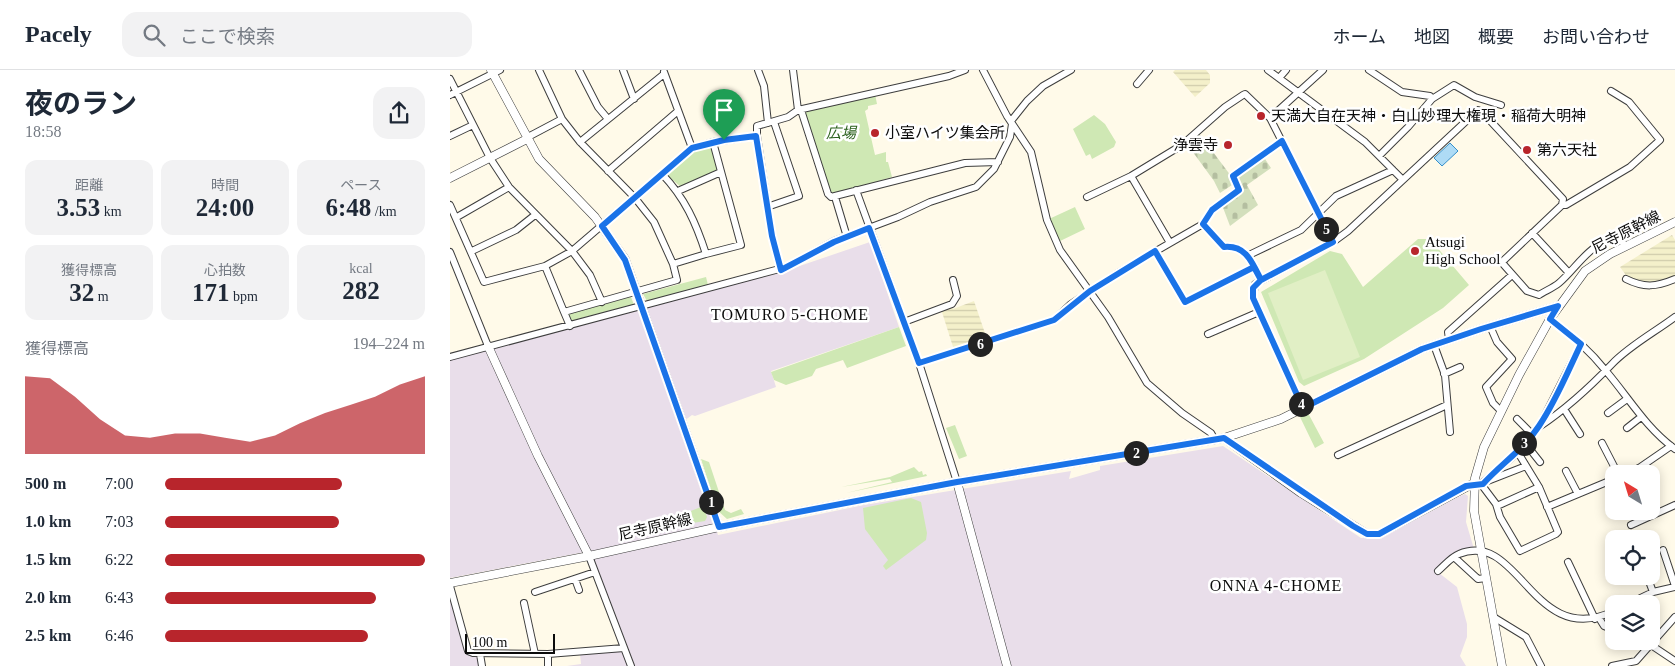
<!DOCTYPE html>
<html lang="ja">
<head>
<meta charset="utf-8">
<style>
  :root { --surface:#fff; --page:#f2f2f3; --text:#1f2937; --muted:#747a83; --line:#e0e1e3; --accent:#b8252c }
  body { margin:0; font-family:"Times New Roman","Noto Sans JP",serif; background:var(--page); color:var(--text); height:100vh; display:flex; flex-direction:column; font-size:19px; white-space:nowrap }
  * { box-sizing:border-box; margin:0 }
  p { font-size:16px; color:var(--muted) }
  .icon { flex:none; width:28px; height:28px; fill:none; stroke:currentColor; stroke-width:2; stroke-linecap:round; stroke-linejoin:round }
  .map { position:relative; flex:1; overflow:hidden }
  .drawer { display:flex; flex-direction:column; background:var(--surface); width:450px }
  .drawer>* { flex:none }
  .needle { width:32px; rotate:322deg }
  .tools { position:absolute; left:1155px; top:395px; display:grid; gap:10px }
  .tools a { display:grid; place-items:center; width:55px; height:55px; border-radius:10px; background:var(--surface); box-shadow:0 2px 12px #0003; font-size:25px }
  .scale { position:absolute; left:15px; bottom:12px; width:90px; box-sizing:border-box; padding-left:5px; border:2px solid #0b0b0b; border-top:0; font-size:14px; line-height:18px; white-space:nowrap; color:#0b0b0b; -webkit-text-stroke:4px #fff; paint-order:stroke }
  .pin { position:absolute; display:grid; place-items:center; width:42px; height:42px; color:#fff; margin:-51px -21px; border-radius:50% 50% 50% 0; rotate:-45deg; box-shadow:0 0 5px #0007 }
  .pin .icon { rotate:45deg }
  .km { position:absolute; width:25px; height:25px; margin:-12px; border-radius:50%; background:#222; color:#fff; font-size:14px; line-height:25px; text-align:center }
  .round { display:grid; place-items:center; flex:none; width:52px; height:52px; border-radius:15px; background:var(--page) }
  .head { display:flex; align-items:center; justify-content:space-between; height:85px; padding:0 25px }
  h1 { font-size:28px; font-weight:700; line-height:38px }
  .figures { display:grid; grid-template-columns:repeat(3,1fr); gap:8px; height:85px; padding:5px 25px }
  .figures div { display:grid; align-content:center; border-radius:12px; background:var(--page); text-align:center }
  .figures b { font-size:25px; font-weight:700 }
  .figures small { font-size:14px; font-weight:400 }
  .figures p { font-size:14px }
  .chart { height:140px; padding:10px 25px }
  .chart p { display:flex; justify-content:space-between }
  .chart svg { width:100%; height:90px; margin-top:5px; fill:var(--accent); opacity:.7 }
  ul { padding:0 25px; list-style:none; font-size:16px }
  li { display:grid; grid-template-columns:80px 60px 1fr; align-items:center; height:38px }
  li i { height:12px; border-radius:6px; background:var(--accent) }
  header { display:flex; align-items:center; gap:30px; box-sizing:border-box; height:70px; padding:0 25px; background:var(--surface); border-bottom:1px solid var(--line) }
  header strong { font-size:24px }
  nav { display:flex; gap:28px; margin-inline-start:auto; font-size:18px }
  .search { width:350px; height:45px; background:var(--page); display:flex; align-items:center; gap:12px; box-sizing:border-box; padding:0 18px; border-radius:15px; color:var(--muted); font-size:19px }
  main { display:flex; flex:1; min-height:0 }
  .map>svg:first-child { display:block }
  .industrial { fill:#e9deea }
  .farmland { fill:url(#farmland-rules) }
  .cemetery { fill:url(#cemetery-stones) }
  .park { fill:#cfe8b4 }
  .pitch { fill:#e1efc5 }
  .water { fill:#aedbf5; stroke:#3690cb }
  .lines { fill:none; stroke-linecap:round; stroke-linejoin:round }
  .minor-casing { stroke:#3e3e3e; stroke-width:8 }
  .tertiary-casing { stroke:#3e3e3e; stroke-width:9 }
  .minor { stroke:#fff; stroke-width:6 }
  .tertiary { stroke:#fff; stroke-width:8 }
  .route-casing { stroke:#fff; stroke-width:10 }
  .route { stroke:#1a73e8; stroke-width:6 }
  .poi-dot { fill:#b8252c; stroke:#fff; stroke-width:2 }
  .labels { text-anchor:middle; stroke-width:5; stroke-linejoin:round; paint-order:stroke }
  .poi-label { font-size:15px; fill:#0b0b0b; stroke:#fff; text-anchor:start }
  .park-label { font-size:15px; font-style:italic; fill:#2b611d; stroke:#fff }
  .street-label { font-size:15px; fill:#0b0b0b; stroke:#fff }
  .neighbourhood-label { font-size:16px; letter-spacing:1px; fill:#0b0b0b; stroke:#fff }
</style>
</head>
<body>
<header>
<strong>Pacely</strong>
<div class="search"><svg class="icon" aria-label="search" viewBox="0 0 24 24"><circle cx="10" cy="10" r="6"/><path d="M15 15l6 6"/></svg>ここで検索</div>
<nav><a>ホーム</a><a>地図</a><a>概要</a><a>お問い合わせ</a></nav>
</header>
<main>
<section class="drawer">
<div class="head"><div><h1>夜のラン</h1><p>18:58</p></div><a class="round"><svg class="icon" aria-label="share" viewBox="0 0 24 24"><path d="M12 15V3M7 8l5-5 5 5M5 13v7h14v-7"/></svg></a></div>
<div class="figures">
<div><p>距離</p><b>3.53<small> km</small></b></div>
<div><p>時間</p><b>24:00</b></div>
<div><p>ペース</p><b>6:48<small> /km</small></b></div>
</div>
<div class="figures">
<div><p>獲得標高</p><b>32<small> m</small></b></div>
<div><p>心拍数</p><b>171<small> bpm</small></b></div>
<div><p>kcal</p><b>282</b></div>
</div>
<div class="chart"><p><span>獲得標高</span>194–224 m</p>
<svg viewBox="0 0 160 44" preserveAspectRatio="none"><path d="M0 44V6L10 7L20 16L30 27L40 35L50 36L60 34L70 34L80 36L90 38L100 35L110 29L120 24L130 20L140 16L150 10L160 6V44z"/></svg>
</div>
<ul>
<li><b>500 m</b>7:00<i style="width:68%"></i></li>
<li><b>1.0 km</b>7:03<i style="width:67%"></i></li>
<li><b>1.5 km</b>6:22<i style="width:100%"></i></li>
<li><b>2.0 km</b>6:43<i style="width:81%"></i></li>
<li><b>2.5 km</b>6:46<i style="width:78%"></i></li>
</ul>
</section>
<div class="map">
<svg width="1225" height="596" viewBox="0 0 1225 596">
  <defs>
    <pattern id="farmland-rules" width="6" height="5" patternUnits="userSpaceOnUse" patternTransform="scale(1.25)"><rect width="6" height="5" fill="#f4f0ca"/><path d="M0 2.5h6" fill="none" stroke="#d0ccac"/></pattern>
    <pattern id="cemetery-stones" width="16" height="16" patternUnits="userSpaceOnUse" patternTransform="scale(1.25)"><rect width="16" height="16" fill="#d3dfbc"/><path d="M2 7V4a2 2 0 0 1 4 0v3zM10 15v-3a2 2 0 0 1 4 0v3z" fill="#b4bea0"/></pattern>
  </defs>
  <rect width="100%" height="100%" fill="#fffae9"/>
  <path class="industrial" d="M 420,172 L 449,257 L 321,301 L 326,317 L 245,346 L 242,345 L 234,351 L 268,465 L 414,435 L 621,401 L 619,409 L 650,400 L 650,396 L 773,376 L 911,468 L 933,467 L 1008,427 L 1015,424 L 1018,426 L 1016,452 L 1024,479 L 1007,481 L 988,498 L 989,503 L 1007,517 L 1017,554 L 1017,567 L 1010,586 L 1016,596 L 117,596 L 131,594 L 130,584 L 178,578 L 140,481 L 0,508 L 0,289 L 332,202 Z
    M 0,524 L 17,583 L 26,586 L 30,590 L 30,596 L 0,596 Z"/>
  <path class="farmland" d="M 725,0 L 756,0 L 760,5 L 760,13 L 745,27 L 723,2 Z
    M 1222,165 L 1225,170 L 1225,207 L 1202,215 L 1178,208 L 1170,197 Z
    M 524,231 L 537,269 L 504,280 L 491,239 L 502,236 L 503,239 Z"/>
  <path class="cemetery" d="M 748,62 L 784,110 L 815,89 L 821,98 L 797,115 L 808,135 L 780,156 L 772,135 L 790,121 L 785,113 L 770,123 L 764,111 L 737,74 Z"/>
  <path class="park" d="M 425,24 L 427,34 L 418,36 L 418,39 L 415,41 L 425,85 L 436,82 L 436,92 L 438,92 L 442,107 L 432,110 L 432,112 L 383,126 L 379,123 L 355,41 Z
    M 644,45 L 655,54 L 666,72 L 664,77 L 642,89 L 640,84 L 636,86 L 623,59 Z
    M 260,74 L 269,100 L 231,117 L 218,106 L 218,103 L 246,79 Z
    M 625,137 L 635,159 L 608,172 L 599,149 Z
    M 968,169 L 980,169 L 1019,215 L 993,238 L 914,289 L 854,316 L 849,312 L 811,222 L 880,181 L 892,184 L 913,217 Z
    M 256,207 L 258,215 L 197,231 L 193,224 Z
    M 181,227 L 184,235 L 120,251 L 117,245 L 118,243 Z
    M 449,257 L 456,276 L 397,298 L 393,290 L 366,299 L 362,306 L 336,315 L 324,310 L 321,302 Z
    M 858,343 L 874,373 L 865,378 L 850,347 Z
    M 505,355 L 517,386 L 509,389 L 496,358 Z
    M 251,389 L 259,392 L 275,440 L 281,443 L 291,439 L 294,444 L 277,449 L 267,440 Z
    M 464,397 L 469,402 L 472,401 L 473,405 L 476,404 L 477,406 L 396,423 L 442,412 L 440,409 L 391,417 L 440,407 Z
    M 461,428 L 471,432 L 477,463 L 476,470 L 436,500 L 433,496 L 438,490 L 415,459 L 413,438 Z
    M 251,437 L 254,438 L 257,447 L 255,451 L 187,462 Z"/>
  <path class="pitch" d="M 875,200 L 910,287 L 853,310 L 818,223 Z"/>
  <path class="water" d="M 1000,73 L 1008,81 L 992,96 L 984,88 Z"/>
  <g class="lines">
    <g class="minor-casing">
      <path id="minor" d="M 89,0 L 112,49 L 130,72 L 185,128 L 204,152 L 223,194 L 256,184 C 246,153 235,128 212,104
        M 129,0 L 148,37 L 158,49
        M 173,0 L 184,29
        M 308,0 L 314,16 L 318,53
        M 343,0 L 348,40
        M 533,0 L 557,46 L 581,82 L 597,150 L 610,180 L 658,247 L 697,313 L 732,343 L 761,363 L 765,370
        M 818,0 L 915,72 L 953,110
        M 873,0 L 820,48 L 883,172
        M 919,0 L 952,22 L 980,26 L 982,29
        M 214,2 L 242,78
        M 829,8 L 836,0
        M 0,9 L 40,88 L 59,117 L 122,181 L 140,205 L 152,232
        M 687,14 L 699,0
        M 0,25 L 50,0
        M 351,40 L 378,124 L 381,127 L 515,93 L 548,92
        M 561,51 L 577,31 L 593,16 L 621,0
        M 0,66 L 23,55
        M 76,68 L 112,49
        M 130,72 L 214,4
        M 929,86 L 958,57 L 982,29 L 1004,15 L 1025,27 L 1051,35
        M 158,101 L 228,41
        M 681,106 L 720,173
        M 406,120 L 469,293 L 507,412
        M 228,121 L 271,102
        M 385,127 L 397,167
        M 637,127 L 681,106 L 732,75 L 775,37 L 793,25 L 795,24 L 820,48
        M 0,135 L 34,212 L 95,196 L 122,181 L 242,78 L 263,72 L 307,66
        M 1112,135 L 1116,135 L 1180,97 L 1210,70 L 1179,32 L 1161,21
        M 317,137 L 349,126 L 324,52
        M 7,147 L 59,117
        M 753,154 L 774,177 C 796,175 802,192 811,210
        M 1082,163 L 1119,203
        M 22,181 L 66,160 L 85,145
        M 705,181 L 735,232 L 805,197
        M 0,182 L 38,276
        M 256,184 L 291,175 L 263,72
        M 799,185 L 851,160 L 886,126 L 943,100
        M 95,196 L 114,242 L 227,210 L 223,194
        M 331,200 L 322,166 L 307,66 L 307,56 L 338,47 L 348,40 L 499,6 L 515,0
        M 1176,209 C 1194,218 1206,217 1225,209
        M 114,242 L 120,256
        M 1100,249 C 1121,264 1140,281 1156,301 C 1179,328 1196,358 1225,379
        M 454,252 L 502,234 L 507,226 L 503,210
        M 1040,256 L 1047,272 L 1062,289 L 1036,317 L 1043,333 L 1051,341
        M 758,264 L 809,242
        M 999,269 L 998,262 L 1062,205
        M 984,275 L 995,305 L 1000,362
        M 0,287 L 337,197 L 384,171 L 448,147 L 480,132 L 526,117 L 544,99 L 560,67 L 562,54
        M 469,293 L 604,250 L 621,234 L 668,203 L 753,154 L 762,140 L 789,120 L 783,106 L 832,71
        M 994,304 L 1010,297
        M 853,338 L 803,228 L 805,214 L 883,172 L 898,161 L 1028,40 L 1033,43 L 1113,129 L 1112,135 L 1053,191 L 1054,195 L 1077,221 L 1089,225 C 1095,221 1103,218 1109,213 C 1127,198 1143,167 1170,170 L 1176,176
        M 1114,339 L 1130,364
        M 1158,343 L 1177,329
        M 1067,349 L 1082,364
        M 1089,357 C 1116,339 1140,317 1162,294 C 1179,276 1205,262 1225,247
        M 1177,358 L 1191,347
        M 1075,373 L 1090,392
        M 1152,373 L 1168,404
        M 888,385 L 997,335
        M 1116,401 L 1128,424
        M 1176,404 L 1189,398 L 1221,376
        M 1035,412 L 1076,396
        M 1024,413 L 1031,414 L 1046,434 L 1050,447 L 1070,481 L 1106,464 L 1108,462 L 1089,417 L 1067,381
        M 1031,414 L 1066,384 L 1089,357 L 1131,274
        M 1047,436 L 1089,417
        M 1097,437 L 1164,409
        M 1181,455 L 1225,435
        M 1213,480 L 1225,516
        M 139,486 L 181,596
        M 1004,487 L 1028,509 L 1036,508
        M 1118,492 L 1145,549
        M 988,501 C 994,496 1001,487 1009,484 C 1070,459 1082,580 1164,541
        M 1197,506 L 1203,522
        M 125,509 L 129,520
        M 0,516 L 18,581 L 23,583 L 98,584 L 174,578
        M 85,522 L 145,502
        M 74,533 L 85,584
        M 1178,534 L 1203,522 L 1225,517
        M 1045,548 L 1076,567 L 1091,596
        M 1149,548 L 1154,556 L 1164,560
        M 1195,571 L 1225,591
        M 30,584 L 32,596
        M 98,596 L 98,584
        M 1162,596 L 1186,591 L 1225,547"/>
    </g>
    <g class="tertiary-casing">
      <path id="tertiary" d="M 41,0 L 89,89 L 145,147 L 175,189 L 269,457
        M 0,108 L 77,69
        M 38,276 L 88,386 L 139,486
        M 774,368 L 851,423 L 917,464 L 929,464 L 1024,413
        M 507,412 L 557,596
        M 0,513 L 139,486 L 269,457 L 507,412 L 774,368 L 831,349 L 972,279 L 1031,259 L 1108,236
        M 1052,596 L 1024,441 L 1025,408 L 1034,377 L 1069,305 L 1100,249 L 1135,201 L 1160,184 L 1225,152"/>
    </g>
    <use href="#minor" class="minor"/>
    <use href="#tertiary" class="tertiary"/>
  </g>
  <g class="lines">
    <g class="route-casing">
      <path id="route" d="M 274,70 L 242,78 L 152,156 L 175,190 L 269,457 L 507,412 L 774,368 L 903,456 L 917,464 L 929,464 L 1016,416 L 1033,414 C 1051,394 1074,379 1089,356 C 1106,331 1118,301 1131,274 L 1100,249 L 1108,236 L 1031,259 L 972,279 L 853,338 L 803,228 L 803,218 L 811,210 C 802,192 796,175 774,177 L 753,154 L 762,140 L 789,120 L 783,106 L 832,71 L 883,172 L 811,210 L 804,197 L 735,232 L 705,181 L 640,221 L 604,250 L 469,293 L 419,158 L 384,172 L 331,200 L 322,166 L 306,66 L 274,70"/>
    </g>
    <use href="#route" class="route"/>
  </g>
  <g class="poi-dot">
    <circle cx="811" cy="46" r="5"/>
    <circle cx="425" cy="63" r="5"/>
    <circle cx="778" cy="75" r="5"/>
    <circle cx="1077" cy="80" r="5"/>
    <circle cx="965" cy="181" r="5"/>
  </g>
  <g class="labels">
    <g class="poi-label">
      <text x="821" y="51">天満大自在天神・白山妙理大権現・稲荷大明神</text>
      <text x="435" y="68">小室ハイツ集会所</text>
      <text x="768" y="80" text-anchor="end">浄雲寺</text>
      <text x="1087" y="85">第六天社</text>
      <text x="975" y="177">Atsugi<tspan x="975" dy="17">High School</tspan></text>
    </g>
    <g class="park-label">
      <text x="391" y="68">広場</text>
    </g>
    <g class="street-label">
      <text transform="translate(1176 162) rotate(-27)" y="5">尼寺原幹線</text>
      <text transform="translate(205 457) rotate(-13)" y="5">尼寺原幹線</text>
    </g>
    <g class="neighbourhood-label">
      <text x="340" y="250">TOMURO 5-CHOME</text>
      <text x="826" y="521">ONNA 4-CHOME</text>
    </g>
  </g>
</svg>
<div class="tools">
<a><svg class="needle" viewBox="-14 -14 28 28"><path d="M0-13l5 13h-10z" fill="#e53935"/><path d="M0 13l5-13h-10z" fill="#747a83"/></svg></a>
<a><svg class="icon" aria-label="locate" viewBox="0 0 24 24"><circle cx="12" cy="12" r="6"/><path d="M12 2v4M12 18v4M2 12h4M18 12h4"/></svg></a>
<a><svg class="icon" aria-label="layers" viewBox="0 0 24 24"><path d="M12 4l9 5-9 5-9-5zM3 14l9 5 9-5"/></svg></a>
</div>
<div class="scale">100 m</div>
<div class="pin" style="left:274px;top:70px;background:#1e9e55"><svg class="icon" aria-label="arrive" viewBox="0 0 24 24"><path d="M6 21V4h12l-3 4 3 4H6"/></svg></div>
<b class="km" style="left:261px;top:432px">1</b>
<b class="km" style="left:686px;top:383px">2</b>
<b class="km" style="left:1074px;top:373px">3</b>
<b class="km" style="left:851px;top:334px">4</b>
<b class="km" style="left:876px;top:159px">5</b>
<b class="km" style="left:530px;top:274px">6</b>
</div>
</main>
</body>
</html>
